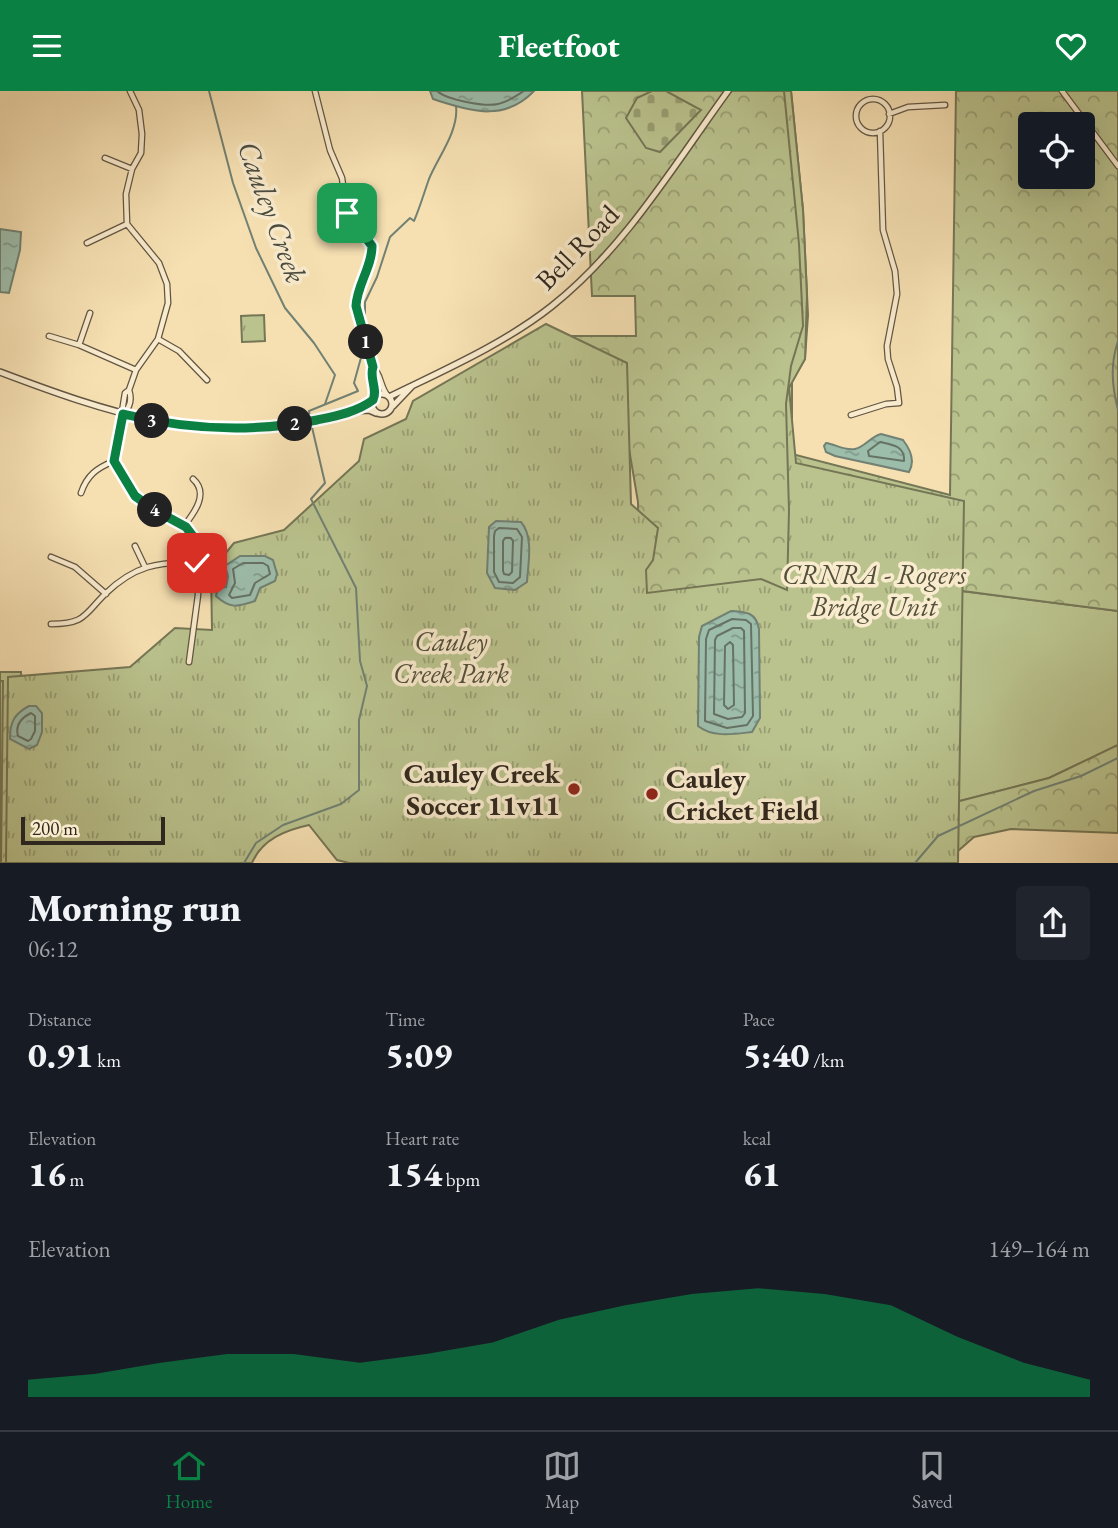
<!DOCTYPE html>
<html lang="en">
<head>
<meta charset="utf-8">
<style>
  :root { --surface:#171b24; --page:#20242c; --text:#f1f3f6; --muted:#9ea1a6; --line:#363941; --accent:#0b8043 }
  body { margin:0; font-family:"EB Garamond",serif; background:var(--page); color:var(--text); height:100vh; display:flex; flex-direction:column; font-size:26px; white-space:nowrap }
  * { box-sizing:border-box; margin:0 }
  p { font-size:23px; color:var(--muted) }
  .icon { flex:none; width:38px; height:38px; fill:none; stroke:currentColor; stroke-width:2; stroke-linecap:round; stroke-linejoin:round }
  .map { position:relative; height:772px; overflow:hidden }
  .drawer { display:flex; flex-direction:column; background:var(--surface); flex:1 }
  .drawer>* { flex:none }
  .fabs { position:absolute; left:1018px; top:21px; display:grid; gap:14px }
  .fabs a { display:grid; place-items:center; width:77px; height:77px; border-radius:7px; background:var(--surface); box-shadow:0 7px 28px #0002; font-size:35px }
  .scale { position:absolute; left:21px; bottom:18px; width:144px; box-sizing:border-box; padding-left:7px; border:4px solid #30281e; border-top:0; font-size:19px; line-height:24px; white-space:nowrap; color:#30281e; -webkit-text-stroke:5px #f9ebcd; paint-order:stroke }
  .pin { position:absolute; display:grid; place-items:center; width:60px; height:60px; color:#fff; margin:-30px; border-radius:14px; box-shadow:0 4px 10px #0006 }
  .km { position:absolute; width:35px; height:35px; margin:-18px; border-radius:50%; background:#222; color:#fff; font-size:19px; line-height:35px; text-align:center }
  .round { display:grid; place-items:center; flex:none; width:74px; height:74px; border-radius:7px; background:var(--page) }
  .overview { display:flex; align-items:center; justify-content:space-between; height:119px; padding:0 28px }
  h1 { font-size:38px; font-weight:800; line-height:52px }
  .stats { display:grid; grid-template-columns:repeat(3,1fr); gap:10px; height:119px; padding:7px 28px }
  .stats div { display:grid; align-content:center }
  .stats b { font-size:35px; font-weight:800 }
  .stats small { font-size:19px; font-weight:400 }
  .stats p { font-size:19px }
  .chart { height:196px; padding:14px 28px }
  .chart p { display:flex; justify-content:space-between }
  .chart svg { width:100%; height:126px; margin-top:7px; fill:var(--accent); opacity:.7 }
  header { display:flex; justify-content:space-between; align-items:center; height:91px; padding:0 28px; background:var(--accent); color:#fff; font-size:32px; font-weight:800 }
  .tab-bar { display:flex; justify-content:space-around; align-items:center; height:98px; border-top:2px solid var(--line); background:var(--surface); font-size:19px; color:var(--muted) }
  .tab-bar a { display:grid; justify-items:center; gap:4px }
  .tab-bar .current { color:var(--accent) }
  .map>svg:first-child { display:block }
  .green { fill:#bac38e; stroke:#757656; stroke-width:2 }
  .forest { fill:url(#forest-crowns); stroke:#757656; stroke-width:2; fill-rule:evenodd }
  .cemetery { fill:url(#cemetery-stones); stroke:#757656; stroke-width:2 }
  .park { fill:url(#park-tufts); stroke:#757656; stroke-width:2 }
  .water { fill:url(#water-ripples); stroke:#718173; stroke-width:2 }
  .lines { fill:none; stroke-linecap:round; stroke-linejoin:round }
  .shore { stroke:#667264; stroke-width:2 }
  .stream { stroke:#718173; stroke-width:2 }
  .minor-casing { stroke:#625643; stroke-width:7 }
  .tertiary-casing { stroke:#625643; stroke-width:8 }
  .minor { stroke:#f9ebcd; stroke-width:4.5 }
  .tertiary { stroke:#f9ebcd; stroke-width:5 }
  .route-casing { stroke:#fff; stroke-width:14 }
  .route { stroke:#0b8043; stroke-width:9 }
  .poi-dot { fill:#8f2418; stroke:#f9ebcd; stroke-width:2.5 }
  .labels { text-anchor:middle; stroke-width:7; stroke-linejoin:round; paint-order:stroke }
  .street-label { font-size:28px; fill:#30281e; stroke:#f9ebcd }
  .park-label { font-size:28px; font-style:italic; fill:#524f3a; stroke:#f9ebcd }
  .poi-label { font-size:28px; font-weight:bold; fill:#30281e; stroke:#f9ebcd; text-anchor:end }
  .water-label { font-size:30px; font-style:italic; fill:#4b4d41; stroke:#f9ebcd }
</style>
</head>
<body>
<header><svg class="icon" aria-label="menu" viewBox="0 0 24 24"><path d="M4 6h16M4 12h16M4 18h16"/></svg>Fleetfoot<svg class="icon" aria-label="heart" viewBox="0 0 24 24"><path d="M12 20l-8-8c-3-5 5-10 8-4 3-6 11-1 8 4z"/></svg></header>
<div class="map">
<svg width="1118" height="772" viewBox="0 0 1118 772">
  <defs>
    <pattern id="forest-crowns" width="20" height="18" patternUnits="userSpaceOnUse" patternTransform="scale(1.75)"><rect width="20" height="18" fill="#bac38e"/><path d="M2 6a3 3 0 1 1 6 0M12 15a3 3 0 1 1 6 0" fill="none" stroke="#989e73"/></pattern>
    <pattern id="cemetery-stones" width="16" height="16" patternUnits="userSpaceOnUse" patternTransform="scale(1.75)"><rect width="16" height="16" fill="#bac38e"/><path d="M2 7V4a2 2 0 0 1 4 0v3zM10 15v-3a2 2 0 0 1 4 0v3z" fill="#989e73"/></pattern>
    <pattern id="park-tufts" width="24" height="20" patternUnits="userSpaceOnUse" patternTransform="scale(1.75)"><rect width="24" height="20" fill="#bac38e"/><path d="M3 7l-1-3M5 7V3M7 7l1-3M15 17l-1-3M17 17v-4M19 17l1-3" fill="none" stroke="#989e73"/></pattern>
    <pattern id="water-ripples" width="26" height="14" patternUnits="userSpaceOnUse" patternTransform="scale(1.75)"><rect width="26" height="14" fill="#9dbdab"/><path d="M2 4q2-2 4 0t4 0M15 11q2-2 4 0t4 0" fill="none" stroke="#809a8b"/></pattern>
  </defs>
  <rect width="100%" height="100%" fill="#f6e0b2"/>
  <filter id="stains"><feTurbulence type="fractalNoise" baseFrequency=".00286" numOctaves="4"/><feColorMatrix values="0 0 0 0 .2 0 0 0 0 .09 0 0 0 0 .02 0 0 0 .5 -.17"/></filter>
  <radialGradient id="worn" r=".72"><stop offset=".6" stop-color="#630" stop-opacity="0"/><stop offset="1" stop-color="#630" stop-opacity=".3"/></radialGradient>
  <path class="green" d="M 962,500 L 1118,520 L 1118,654 L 1049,687 L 956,711 Z"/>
  <path class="forest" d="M 582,0 L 791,0 L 803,119 L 808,224 L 805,268 L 792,290 L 792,363 L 950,404 L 956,0 L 1118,0 L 1118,520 L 962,500 L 956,711 L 1049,687 L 1118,654 L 1118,742 L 1011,738 L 974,746 L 958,760 L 957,772 L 639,509 L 638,411 L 623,322 L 557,245 L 636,245 L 635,205 L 592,205 ZM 1031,33 L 1083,33 L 1083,86 L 1031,86 Z
    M 0,581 L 21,581 L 25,772 L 0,772 Z"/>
  <path class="cemetery" d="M 652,0 L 666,0 L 701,19 L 660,61 L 646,57 L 626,27 L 637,7 Z"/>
  <path class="park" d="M 784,0 L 791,0 L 803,119 L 807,205 L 805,268 L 789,297 L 796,372 L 964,410 L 958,772 L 349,772 L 337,769 L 309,734 C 286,739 262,748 252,772 L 6,772 L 8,586 L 130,576 L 175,537 L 212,539 L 211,480 L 234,452 L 284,439 L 359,370 L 364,348 L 406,328 L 413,310 L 546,233 L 627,272 L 631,413 L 658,437 L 653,469 L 646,479 L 647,502 L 761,488 L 787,499 L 789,420 L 786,313 L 791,275 L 803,235 L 799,153 Z
    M 264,224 L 265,250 L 242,251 L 241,225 Z
    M 0,590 L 3,590 L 1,772 L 0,772 Z"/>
  <path class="water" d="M 430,0 L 534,0 C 505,30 474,21 439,10 L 433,8 Z
    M 0,138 L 21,141 L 20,159 L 9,202 L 0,201 Z
    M 881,343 L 903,349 C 910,358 916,369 909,381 L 835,365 L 826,361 L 824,355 L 826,352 C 835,353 844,360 855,358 C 865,356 870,346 881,343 Z
    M 496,430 L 521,431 C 534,446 528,473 527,491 L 515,499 L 495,497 L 487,482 L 489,436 Z
    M 240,465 L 265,465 L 273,469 L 277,483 L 275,490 L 260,497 L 255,510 C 237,516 230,518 216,505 L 218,497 L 226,496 L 228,485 L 225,475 Z
    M 731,520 C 746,521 756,521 759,538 L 760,627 L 752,641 C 734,643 713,647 698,635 L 699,546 L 702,535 Z
    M 29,615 L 36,615 L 42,622 L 42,641 L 37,654 L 29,658 L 10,648 C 10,631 14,623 29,615 Z"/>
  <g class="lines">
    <path class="shore" d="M 437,0 C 447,9 485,16 498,13 C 508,11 516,5 524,0
      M 880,351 C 893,354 905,355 904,370 L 869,365 L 868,360 Z
      M 499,437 L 517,438 L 522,446 L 520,486 L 513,492 L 499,491 L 494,481 L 494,445 L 495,440 Z
      M 505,447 L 511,447 L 513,450 L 512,481 L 509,484 L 504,483 L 503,480 L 503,450 Z
      M 243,472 L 263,472 L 268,475 L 270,483 L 255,492 L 250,504 L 232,507 L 229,504 L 235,492 L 233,478 Z
      M 732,528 L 746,529 L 751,533 L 753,625 L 747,634 L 727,637 L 705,630 L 706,548 L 709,539 Z
      M 733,537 L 741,537 L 744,540 L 745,622 L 742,626 L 728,628 L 714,623 L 715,549 L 717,545 Z
      M 730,551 L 733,554 L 734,614 L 728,618 L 724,614 L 725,555 Z
      M 31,622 L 35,625 L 35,640 L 31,648 L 28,650 L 18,645 C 15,634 21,627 31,622 Z"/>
    <path class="stream" d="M 209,0 L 233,92 L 256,157 L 285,217 L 314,252 L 335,284 L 325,313
      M 365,239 L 365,211 L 377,186 L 390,146 L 410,127 L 414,130 C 420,116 424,102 429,88 C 438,66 459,40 456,15
      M 1118,250 C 1110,274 1112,295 1118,319
      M 310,327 L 309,320 L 358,300 L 354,292 L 365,252
      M 244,772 L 256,752 L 283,734 L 341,713 L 359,699 L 359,629 L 367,595 L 360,570 L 356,497 L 311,408 L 325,392 L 311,332
      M 915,772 L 938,745 L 1034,700 L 1081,685 L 1118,667"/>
    <g class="minor-casing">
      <path id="minor" d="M 130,0 L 139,19 L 142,43 L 141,62 L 132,78 L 126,103 L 127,133 L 159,172 L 167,193 L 168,212 L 158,248 L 136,279 L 129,299 L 125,302 L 114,370 L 135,405 L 153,418 L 186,436 L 198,452 L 198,504 L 189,571
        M 315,0 L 330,59 L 342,87 L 347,122 L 372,155 C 372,176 357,194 356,215 L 373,276 C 381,283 380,295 387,304
        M 1062,0 L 1118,75
        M856 25a17 17 0 1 1 34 0a17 17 0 1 1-34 0Z
        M 889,23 L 908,16 L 945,14
        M 105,67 L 132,78
        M 87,152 L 127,133
        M 49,245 L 79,254 L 136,279
        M 158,248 L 179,260 L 207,289
        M 79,254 L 90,222
        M 373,276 L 372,281 L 375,307
        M 124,322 C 130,316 132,308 129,299
        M 851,324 L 886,313 L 899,312 L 897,296 L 888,268 L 887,255 L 897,203 L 895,180 L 883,139 L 880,40
        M 81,402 C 87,384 97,377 114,370
        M 184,435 C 195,421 209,402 193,388
        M 135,455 L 145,476
        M 51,466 L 75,476 L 106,503
        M 51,533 C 85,533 84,524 105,503 C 134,475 158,470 196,472"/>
    </g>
    <g class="tertiary-casing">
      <path id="tertiary" d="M 0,281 C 106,321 198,353 313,330 C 333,326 356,322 373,309
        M372 313a10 10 0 1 1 20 0a10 10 0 1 1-20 0Z
        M 389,306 C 444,279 504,253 552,215 C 625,157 674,74 728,0
        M 393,315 L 412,295
        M 352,320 L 369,319 L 376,322"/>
    </g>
    <use href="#minor" class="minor"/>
    <use href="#tertiary" class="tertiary"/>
  </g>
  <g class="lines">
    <g class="route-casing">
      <path id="route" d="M 197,472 L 198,452 L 186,436 L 153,418 L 135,405 L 114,370 L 123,323 C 188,339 251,342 317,329 C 336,325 357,321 373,309 C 378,298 369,287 373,276 L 356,215 C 357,194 372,176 372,155 L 347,122"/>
    </g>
    <use href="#route" class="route"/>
  </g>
  <g class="poi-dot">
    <circle cx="574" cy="698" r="7"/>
    <circle cx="652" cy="703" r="7"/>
  </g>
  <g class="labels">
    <g class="street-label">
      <text transform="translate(577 156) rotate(-46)" y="10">Bell Road</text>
    </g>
    <g class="park-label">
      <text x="874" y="493">CRNRA - Rogers<tspan x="874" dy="32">Bridge Unit</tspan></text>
      <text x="451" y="560">Cauley<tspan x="451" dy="32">Creek Park</tspan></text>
    </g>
    <g class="poi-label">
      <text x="560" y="692">Cauley Creek<tspan x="560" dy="32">Soccer 11v11</tspan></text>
      <text x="666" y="697" text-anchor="start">Cauley<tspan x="666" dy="32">Cricket Field</tspan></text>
    </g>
    <g class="water-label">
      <text transform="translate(272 121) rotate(70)" y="10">Cauley Creek</text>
    </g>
  </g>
  <rect width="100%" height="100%" filter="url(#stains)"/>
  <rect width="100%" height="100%" fill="url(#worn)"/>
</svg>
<div class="fabs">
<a><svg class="icon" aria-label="locate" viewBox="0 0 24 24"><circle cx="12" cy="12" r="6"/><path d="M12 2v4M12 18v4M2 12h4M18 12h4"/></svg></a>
</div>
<div class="scale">200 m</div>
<div class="pin" style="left:347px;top:122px;background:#1e9e55"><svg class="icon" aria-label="arrive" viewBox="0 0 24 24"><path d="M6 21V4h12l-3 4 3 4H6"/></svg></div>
<div class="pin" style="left:197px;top:472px;background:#d93025"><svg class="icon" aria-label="check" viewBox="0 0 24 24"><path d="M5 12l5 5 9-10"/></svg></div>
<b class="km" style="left:366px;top:251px">1</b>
<b class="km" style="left:295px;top:333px">2</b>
<b class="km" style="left:152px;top:330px">3</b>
<b class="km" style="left:155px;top:419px">4</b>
</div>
<section class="drawer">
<div class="overview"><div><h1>Morning run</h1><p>06:12</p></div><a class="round"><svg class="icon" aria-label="share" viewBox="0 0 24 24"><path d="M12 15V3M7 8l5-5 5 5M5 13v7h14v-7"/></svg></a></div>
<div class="stats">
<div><p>Distance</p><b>0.91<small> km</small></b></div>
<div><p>Time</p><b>5:09</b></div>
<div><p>Pace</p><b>5:40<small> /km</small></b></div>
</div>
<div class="stats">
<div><p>Elevation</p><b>16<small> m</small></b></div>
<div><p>Heart rate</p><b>154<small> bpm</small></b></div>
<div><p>kcal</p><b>61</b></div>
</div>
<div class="chart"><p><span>Elevation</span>149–164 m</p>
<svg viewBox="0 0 160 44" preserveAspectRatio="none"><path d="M0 44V38L10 36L20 32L30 29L40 29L50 32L60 29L70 25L80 17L90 12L100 8L110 6L120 8L130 12L140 23L150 32L160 38V44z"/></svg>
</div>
</section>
<nav class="tab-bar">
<a class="current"><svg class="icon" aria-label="home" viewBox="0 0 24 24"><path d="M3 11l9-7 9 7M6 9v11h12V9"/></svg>Home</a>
<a><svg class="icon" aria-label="map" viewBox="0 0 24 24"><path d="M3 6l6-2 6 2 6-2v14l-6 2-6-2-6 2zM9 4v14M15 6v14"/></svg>Map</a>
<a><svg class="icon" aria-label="saved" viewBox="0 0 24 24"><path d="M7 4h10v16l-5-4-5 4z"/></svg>Saved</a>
</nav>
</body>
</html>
